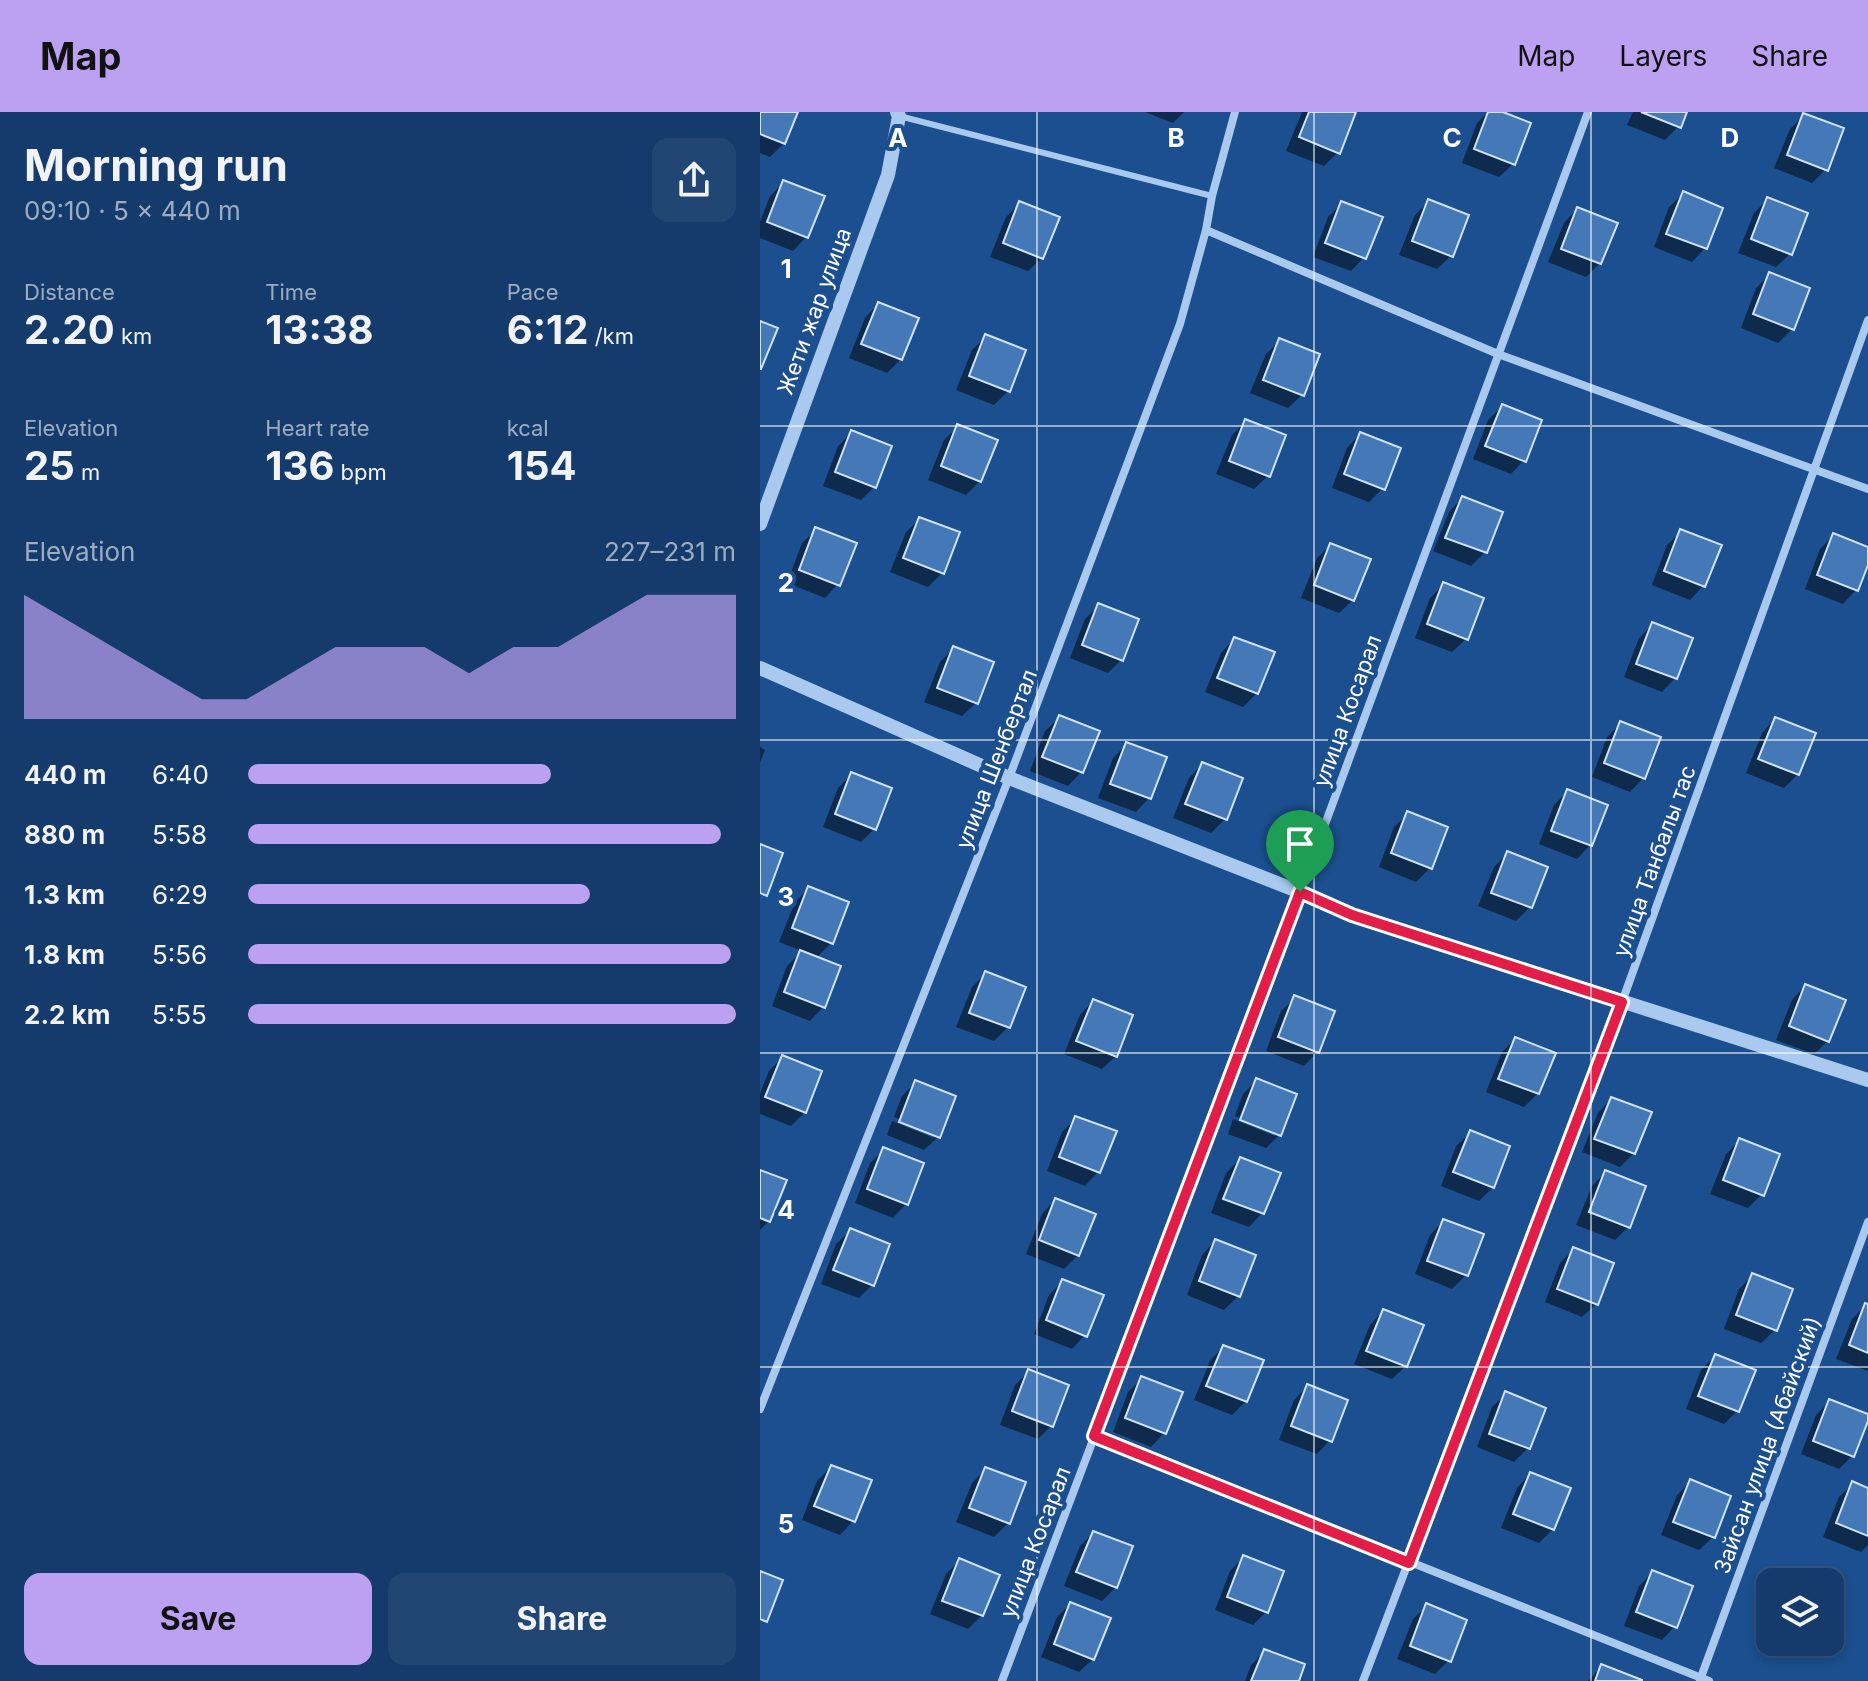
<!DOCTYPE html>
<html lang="en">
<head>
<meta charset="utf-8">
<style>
  :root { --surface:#143b6b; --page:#214673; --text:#f1f3f6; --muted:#9dadc1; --line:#33557e; --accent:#bca0f2 }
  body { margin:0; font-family:Inter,sans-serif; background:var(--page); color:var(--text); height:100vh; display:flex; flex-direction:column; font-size:30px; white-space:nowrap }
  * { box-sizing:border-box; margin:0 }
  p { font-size:26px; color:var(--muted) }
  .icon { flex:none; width:44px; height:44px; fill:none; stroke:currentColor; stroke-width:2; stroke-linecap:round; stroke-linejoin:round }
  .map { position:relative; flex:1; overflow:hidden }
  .panel { display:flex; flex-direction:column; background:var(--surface); width:760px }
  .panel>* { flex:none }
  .tools { position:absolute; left:996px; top:1456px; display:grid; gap:16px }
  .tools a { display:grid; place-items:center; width:88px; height:88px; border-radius:16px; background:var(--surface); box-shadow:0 4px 12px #0003,0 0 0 2px var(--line); font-size:40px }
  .pin { position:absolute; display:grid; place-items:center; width:68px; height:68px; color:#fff; margin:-82px -34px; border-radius:50% 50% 50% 0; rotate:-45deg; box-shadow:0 0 8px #0007 }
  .pin .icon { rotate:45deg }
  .round { display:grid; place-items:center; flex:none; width:84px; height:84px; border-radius:16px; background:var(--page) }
  .overview { display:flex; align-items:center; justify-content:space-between; height:136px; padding:0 24px }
  h1 { font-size:44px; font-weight:700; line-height:60px }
  .figures { display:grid; grid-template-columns:repeat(3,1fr); gap:12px; height:136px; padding:8px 24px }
  .figures div { display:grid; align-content:center }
  .figures b { font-size:40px; font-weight:700 }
  .figures small { font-size:22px; font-weight:400 }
  .figures p { font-size:22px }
  .chart { height:224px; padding:16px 24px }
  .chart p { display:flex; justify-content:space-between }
  .chart svg { width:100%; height:144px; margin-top:8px; fill:var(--accent); opacity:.7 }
  .button { display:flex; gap:16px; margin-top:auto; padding:16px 24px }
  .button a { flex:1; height:92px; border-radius:16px; background:var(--accent); color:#111; font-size:32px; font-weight:700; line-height:92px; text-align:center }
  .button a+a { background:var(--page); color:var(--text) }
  ul { padding:0 24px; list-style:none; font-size:26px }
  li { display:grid; grid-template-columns:128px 96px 1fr; align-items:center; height:60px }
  li i { height:20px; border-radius:10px; background:var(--accent) }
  header { display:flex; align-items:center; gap:48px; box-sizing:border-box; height:112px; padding:0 40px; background:var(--accent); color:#111 }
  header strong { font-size:38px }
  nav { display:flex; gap:44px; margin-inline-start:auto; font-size:28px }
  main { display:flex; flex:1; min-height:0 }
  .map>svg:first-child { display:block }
  .shadow { fill:#0007 }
  .building { fill:#4478b7; stroke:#cfe3fa; stroke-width:2 }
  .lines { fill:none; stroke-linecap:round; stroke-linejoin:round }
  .service { stroke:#a9c9ee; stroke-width:6 }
  .minor { stroke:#a9c9ee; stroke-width:8 }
  .tertiary { stroke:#a9c9ee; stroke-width:14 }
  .route-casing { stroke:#fff; stroke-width:16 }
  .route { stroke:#e11d48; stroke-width:10 }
  .grid { fill:none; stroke:#fff; stroke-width:2; stroke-opacity:0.55 }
  .labels { text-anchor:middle; stroke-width:8; stroke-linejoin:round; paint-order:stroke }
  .street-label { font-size:22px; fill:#fff; stroke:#1b4f8f }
  .grid-label { font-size:26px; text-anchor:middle; font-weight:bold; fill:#fff; stroke:#1b4f8f; stroke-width:8; stroke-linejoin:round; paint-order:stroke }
</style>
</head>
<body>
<header>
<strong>Map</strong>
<nav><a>Map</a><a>Layers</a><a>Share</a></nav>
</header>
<main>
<section class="panel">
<div class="overview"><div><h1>Morning run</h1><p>09:10 · 5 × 440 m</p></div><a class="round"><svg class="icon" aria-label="share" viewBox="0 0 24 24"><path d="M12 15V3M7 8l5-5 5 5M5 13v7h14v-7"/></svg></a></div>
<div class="figures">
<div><p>Distance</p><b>2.20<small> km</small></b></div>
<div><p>Time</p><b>13:38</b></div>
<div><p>Pace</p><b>6:12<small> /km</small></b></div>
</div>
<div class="figures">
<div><p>Elevation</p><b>25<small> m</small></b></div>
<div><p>Heart rate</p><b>136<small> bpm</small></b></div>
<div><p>kcal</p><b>154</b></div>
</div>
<div class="chart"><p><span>Elevation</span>227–231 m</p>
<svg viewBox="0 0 160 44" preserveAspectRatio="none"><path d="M0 44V6L10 14L20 22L30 30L40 38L50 38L60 30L70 22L80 22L90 22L100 30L110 22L120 22L130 14L140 6L150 6L160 6V44z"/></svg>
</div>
<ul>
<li><b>440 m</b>6:40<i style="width:62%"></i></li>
<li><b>880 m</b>5:58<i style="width:97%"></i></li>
<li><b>1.3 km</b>6:29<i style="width:70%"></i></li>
<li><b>1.8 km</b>5:56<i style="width:99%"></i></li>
<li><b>2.2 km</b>5:55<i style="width:100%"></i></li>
</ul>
<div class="button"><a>Save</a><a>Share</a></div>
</section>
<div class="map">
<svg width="1108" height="1569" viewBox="0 0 1108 1569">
  <rect width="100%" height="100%" fill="#1b4f8f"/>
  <path class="shadow" d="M 0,0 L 36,0 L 24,31 L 10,45 L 0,41 Z
    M 385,0 L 424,0 L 413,11 Z
    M 542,0 L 591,0 L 578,40 L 564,54 L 526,39 Z
    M 728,0 L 737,0 L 753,52 L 739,65 L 702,51 L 717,11 Z
    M 873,0 L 925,0 L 919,14 L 905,28 L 867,13 Z
    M 1044,3 L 1066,57 L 1052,71 L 1014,56 L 1030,17 Z
    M 24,70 L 46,125 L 33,139 L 0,126 L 0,110 L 10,84 Z
    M 923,82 L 945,136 L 932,150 L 894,135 L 909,95 Z
    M 1008,87 L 1030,142 L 1016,155 L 978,141 L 994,101 Z
    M 669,89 L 691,144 L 677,157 L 639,143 L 655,103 Z
    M 260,91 L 282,146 L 268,159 L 230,145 L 246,105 Z
    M 582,91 L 604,145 L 591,159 L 553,145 L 568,105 Z
    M 817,97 L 840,151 L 826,165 L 788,150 L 804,111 Z
    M 1009,163 L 1032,217 L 1018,231 L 981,216 L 996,176 Z
    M 118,192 L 141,247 L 127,261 L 89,246 L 105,206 Z
    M 226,225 L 248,279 L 234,293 L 196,278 L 212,238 Z
    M 520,228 L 542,283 L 528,296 L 490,281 L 506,242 Z
    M 742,294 L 764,348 L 751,362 L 713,347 L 728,308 Z
    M 486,309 L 508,364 L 494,377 L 456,362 L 472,323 Z
    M 197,315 L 220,369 L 206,383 L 168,368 L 184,328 Z
    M 92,320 L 114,375 L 101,388 L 63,374 L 78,334 Z
    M 600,322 L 623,376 L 609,390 L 572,376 L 587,336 Z
    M 702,386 L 740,401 L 725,440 L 711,454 L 673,439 L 689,400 Z
    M 160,407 L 182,461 L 168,475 L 130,460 L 146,420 Z
    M 56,418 L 78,472 L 65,486 L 27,471 L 42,431 Z
    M 921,420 L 959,435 L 943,474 L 930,488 L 892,473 L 907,433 Z
    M 1074,423 L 1108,437 L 1108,448 L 1096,478 L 1083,492 L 1045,477 L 1060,437 Z
    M 571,433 L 593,488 L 579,501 L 541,486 L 557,446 Z
    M 683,473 L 706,527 L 692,540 L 655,526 L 670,486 Z
    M 339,493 L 361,548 L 348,561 L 310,546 L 325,507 Z
    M 893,512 L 915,566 L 902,580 L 864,565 L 879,526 Z
    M 474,527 L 497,581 L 483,595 L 445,580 L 461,541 Z
    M 194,536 L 216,591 L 202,604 L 164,590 L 180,550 Z
    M 299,606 L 321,660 L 308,674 L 270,659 L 285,619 Z
    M 1015,607 L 1038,662 L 1024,676 L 986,661 L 1002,621 Z
    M 861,611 L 883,666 L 870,680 L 832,665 L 847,625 Z
    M 367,632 L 389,686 L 376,700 L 338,686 L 353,646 Z
    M 0,635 L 5,638 L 0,651 Z
    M 442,652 L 465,707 L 451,721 L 413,706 L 429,666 Z
    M 92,662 L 114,717 L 101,730 L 63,715 L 78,676 Z
    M 808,679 L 830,733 L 817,747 L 779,732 L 794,693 Z
    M 648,702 L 670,756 L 656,770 L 619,755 L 634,715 Z
    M 748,741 L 770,795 L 756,809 L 718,794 L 734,755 Z
    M 49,776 L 71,831 L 56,846 L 63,895 L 50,909 L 12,894 L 27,854 L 42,839 L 19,830 L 35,790 Z
    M 226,861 L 264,876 L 248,915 L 234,929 L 196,915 L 212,875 Z
    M 1045,874 L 1068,929 L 1054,942 L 1016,928 L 1032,888 Z
    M 535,886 L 557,940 L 544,954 L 506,939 L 521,899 Z
    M 333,889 L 356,944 L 342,957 L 304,942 L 320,903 Z
    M 755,927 L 778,981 L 764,995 L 726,980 L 742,940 Z
    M 22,946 L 45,1000 L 31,1014 L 0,1002 L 0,981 L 9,959 Z
    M 497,968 L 519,1023 L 506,1036 L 468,1022 L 473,1007 L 515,1024 L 515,1019 L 475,1004 L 483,982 Z
    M 156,970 L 178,1025 L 164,1038 L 127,1023 L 132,1009 L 174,1026 L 174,1021 L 134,1005 L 142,984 Z
    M 851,987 L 874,1041 L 860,1055 L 822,1040 L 838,1001 Z
    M 316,1006 L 338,1060 L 325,1074 L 287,1059 L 302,1020 Z
    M 710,1021 L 733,1075 L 719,1089 L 681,1074 L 696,1034 Z
    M 980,1028 L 1002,1082 L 988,1096 L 950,1082 L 966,1042 Z
    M 124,1038 L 146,1092 L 133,1106 L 95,1091 L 110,1051 Z
    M 480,1047 L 502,1101 L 489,1115 L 451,1101 L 466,1061 Z
    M 0,1060 L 9,1109 L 0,1118 Z
    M 846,1060 L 868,1115 L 855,1128 L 816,1113 L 832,1074 Z
    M 295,1088 L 318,1143 L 304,1157 L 266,1142 L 282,1102 Z
    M 683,1109 L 721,1123 L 706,1163 L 692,1177 L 655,1162 L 670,1123 Z
    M 90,1119 L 112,1173 L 99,1186 L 61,1172 L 76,1132 Z
    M 455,1129 L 478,1184 L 464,1198 L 427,1183 L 442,1143 Z
    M 814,1137 L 836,1192 L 822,1205 L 785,1190 L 800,1151 Z
    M 993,1163 L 1015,1218 L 1001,1231 L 964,1217 L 979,1177 Z
    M 303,1169 L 325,1223 L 312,1237 L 274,1222 L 289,1183 Z
    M 1106,1193 L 1108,1194 L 1108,1259 L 1076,1247 L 1092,1207 Z
    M 623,1199 L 646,1254 L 632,1267 L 594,1252 L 610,1213 Z
    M 463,1235 L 486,1289 L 472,1303 L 434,1288 L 450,1249 Z
    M 955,1244 L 977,1299 L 964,1312 L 926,1297 L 941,1258 Z
    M 269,1259 L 291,1314 L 278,1327 L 240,1313 L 255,1273 Z
    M 382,1267 L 404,1321 L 391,1335 L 353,1320 L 368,1280 Z
    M 548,1274 L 570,1328 L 557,1342 L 519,1328 L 534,1288 Z
    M 746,1282 L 768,1336 L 754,1350 L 717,1335 L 732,1295 Z
    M 1070,1289 L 1092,1344 L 1079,1357 L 1041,1342 L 1056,1303 Z
    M 71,1355 L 93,1409 L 80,1423 L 42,1408 L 57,1369 Z
    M 226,1357 L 264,1371 L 248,1411 L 234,1425 L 196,1410 L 212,1371 Z
    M 770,1362 L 793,1417 L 779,1431 L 741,1416 L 757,1376 Z
    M 930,1370 L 953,1425 L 939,1438 L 901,1423 L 917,1383 Z
    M 1093,1372 L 1108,1378 L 1108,1433 L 1101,1440 L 1063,1425 L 1079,1385 Z
    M 333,1421 L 356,1475 L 342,1489 L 304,1474 L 320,1434 Z
    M 484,1445 L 506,1500 L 493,1513 L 455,1498 L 470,1459 Z
    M 199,1449 L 222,1503 L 208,1517 L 170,1502 L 186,1462 Z
    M 893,1460 L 915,1514 L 902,1528 L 864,1514 L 879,1474 Z
    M 310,1492 L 333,1547 L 319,1560 L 281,1545 L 297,1505 Z
    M 667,1494 L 689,1548 L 675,1562 L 637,1547 L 653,1507 Z
    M 505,1539 L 537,1569 L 485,1569 L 491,1553 Z
    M 842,1554 L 880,1569 L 828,1569 Z"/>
  <path class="building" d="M 0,0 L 38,0 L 25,32 L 0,22 Z
    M 549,0 L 596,0 L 580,42 L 539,25 Z
    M 728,0 L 743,0 L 771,11 L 755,53 L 714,37 Z
    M 881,0 L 927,0 L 921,16 Z
    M 1043,1 L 1084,16 L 1068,59 L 1027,43 Z
    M 23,68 L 65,84 L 48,126 L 7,110 Z
    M 923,79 L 963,96 L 947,137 L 906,122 Z
    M 1007,85 L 1048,101 L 1032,143 L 991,127 Z
    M 668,87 L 709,103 L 693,145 L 652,129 Z
    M 259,89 L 300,105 L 283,147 L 243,131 Z
    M 581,89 L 623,105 L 606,147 L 565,131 Z
    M 817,95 L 858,111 L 841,152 L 801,137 Z
    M 1009,160 L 1050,176 L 1034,218 L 993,202 Z
    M 118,190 L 159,206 L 142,248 L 101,232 Z
    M 0,209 L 18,216 L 1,257 L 0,257 Z
    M 225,222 L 266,238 L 250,280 L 209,264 Z
    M 519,226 L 560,242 L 544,284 L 503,268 Z
    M 742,292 L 782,308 L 766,350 L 725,334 Z
    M 485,307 L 526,323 L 510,365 L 469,349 Z
    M 197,312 L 238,328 L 221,370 L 181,354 Z
    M 91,318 L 132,334 L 116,376 L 75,360 Z
    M 600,320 L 641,336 L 625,378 L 584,362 Z
    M 702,384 L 743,400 L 727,441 L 685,426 Z
    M 159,405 L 200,420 L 184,462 L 143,446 Z
    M 55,415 L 97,431 L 80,474 L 39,458 Z
    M 920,417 L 962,433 L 945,475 L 904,459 Z
    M 1073,421 L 1108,435 L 1108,453 L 1098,479 L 1057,463 Z
    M 570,431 L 611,447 L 594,489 L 554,473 Z
    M 683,470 L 724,486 L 708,528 L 667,512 Z
    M 338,491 L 379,507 L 363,549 L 322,533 Z
    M 892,510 L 933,526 L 917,567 L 876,552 Z
    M 474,525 L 515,540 L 498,582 L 457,566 Z
    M 193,534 L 234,550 L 218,592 L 177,576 Z
    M 299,603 L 340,619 L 323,661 L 282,645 Z
    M 1015,605 L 1056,621 L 1039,663 L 998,647 Z
    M 860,609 L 901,625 L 885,667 L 844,651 Z
    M 366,630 L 407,645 L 391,687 L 350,672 Z
    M 442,650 L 483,666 L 467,708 L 425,692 Z
    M 91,660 L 132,676 L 116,718 L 75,702 Z
    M 807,677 L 848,693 L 832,734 L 791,719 Z
    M 647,699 L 688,715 L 672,757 L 631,741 Z
    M 0,732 L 23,741 L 7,784 L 0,781 Z
    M 747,739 L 788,755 L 772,796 L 731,781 Z
    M 48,774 L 89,790 L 73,832 L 32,816 Z
    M 40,838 L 81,854 L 65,896 L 24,880 Z
    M 225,859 L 266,875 L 250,916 L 209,901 Z
    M 1045,872 L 1086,888 L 1069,930 L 1029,914 Z
    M 534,883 L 575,899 L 559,941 L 518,925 Z
    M 333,887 L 373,903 L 357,945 L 316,929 Z
    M 755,925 L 796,941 L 779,982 L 738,967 Z
    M 22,943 L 62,959 L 46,1001 L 5,985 Z
    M 496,966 L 537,982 L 521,1024 L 480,1008 Z
    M 155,968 L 196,984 L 180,1026 L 139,1010 Z
    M 851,985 L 892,1000 L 875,1042 L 834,1027 Z
    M 315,1004 L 357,1019 L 340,1061 L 299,1045 Z
    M 710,1018 L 750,1034 L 734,1076 L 693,1060 Z
    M 979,1026 L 1020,1042 L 1004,1084 L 963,1068 Z
    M 123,1035 L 164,1051 L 148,1093 L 107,1077 Z
    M 480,1045 L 521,1061 L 504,1102 L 463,1087 Z
    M 0,1058 L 27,1068 L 10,1110 L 0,1106 Z
    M 845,1058 L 886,1074 L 870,1116 L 829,1100 Z
    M 295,1086 L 336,1102 L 319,1144 L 279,1128 Z
    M 683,1107 L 724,1122 L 708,1164 L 667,1149 Z
    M 90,1116 L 130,1132 L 114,1174 L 73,1158 Z
    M 455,1127 L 496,1143 L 480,1185 L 439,1169 Z
    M 813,1135 L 854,1151 L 838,1193 L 797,1177 Z
    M 992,1161 L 1033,1177 L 1017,1219 L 976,1203 Z
    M 302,1167 L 344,1183 L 327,1225 L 286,1208 Z
    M 1105,1191 L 1108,1192 L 1108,1241 L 1089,1233 Z
    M 623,1197 L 664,1213 L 647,1255 L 606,1239 Z
    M 463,1233 L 504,1248 L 487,1290 L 446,1274 Z
    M 955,1242 L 996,1258 L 979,1300 L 938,1284 Z
    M 268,1257 L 309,1273 L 293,1315 L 252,1299 Z
    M 381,1264 L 423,1280 L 406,1322 L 365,1306 Z
    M 547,1272 L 588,1288 L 572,1330 L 531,1314 Z
    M 745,1279 L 786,1296 L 770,1337 L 729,1322 Z
    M 1069,1287 L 1108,1302 L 1108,1309 L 1094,1345 L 1053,1329 Z
    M 71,1353 L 112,1368 L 95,1410 L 54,1394 Z
    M 225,1355 L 266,1370 L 250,1412 L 209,1396 Z
    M 770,1360 L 811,1376 L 794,1418 L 753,1402 Z
    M 930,1367 L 971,1384 L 955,1426 L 913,1410 Z
    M 1092,1369 L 1108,1376 L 1108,1424 L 1076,1411 Z
    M 333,1419 L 373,1434 L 357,1476 L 316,1460 Z
    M 483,1443 L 524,1459 L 508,1501 L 467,1485 Z
    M 199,1446 L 240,1463 L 223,1504 L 182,1489 Z
    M 892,1458 L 933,1474 L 917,1516 L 876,1500 Z
    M 0,1459 L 23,1468 L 7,1510 L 0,1507 Z
    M 310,1490 L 351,1506 L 334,1548 L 294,1532 Z
    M 666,1491 L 707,1508 L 691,1550 L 650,1534 Z
    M 504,1537 L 545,1552 L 539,1569 L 491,1569 Z
    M 841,1552 L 882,1568 L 882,1569 L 835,1569 Z"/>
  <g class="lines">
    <path class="service" d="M 139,4 L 452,84"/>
    <path class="minor" d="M 446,118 L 738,242 L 1108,377
      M 0,1297 L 249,666 L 420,212 L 446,118 L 452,84 L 475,0
      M 334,1324 L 949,1569
      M 940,1568 L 1108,1110
      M 242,1569 L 540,780 L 828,0
      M 603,1569 L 862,890 L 1108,208"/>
    <path class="tertiary" d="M 0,412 L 128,63 L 139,4 L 137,0
      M 0,556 L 249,666 L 540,780 L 592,803 L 1108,968"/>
  </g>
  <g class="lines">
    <g class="route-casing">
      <path id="route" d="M 540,780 L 592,803 L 862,890 L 649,1451 L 334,1324 Z"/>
    </g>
    <use href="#route" class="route"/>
  </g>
  <path class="grid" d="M 277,0 L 277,1569M 554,0 L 554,1569M 831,0 L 831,1569M 0,314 L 1108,314M 0,628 L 1108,628M 0,941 L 1108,941M 0,1255 L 1108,1255"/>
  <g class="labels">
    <g class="street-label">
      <text transform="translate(54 199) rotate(-70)" y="8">Жети жар улица</text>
      <text transform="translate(587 599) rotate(-70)" y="8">улица Косарал</text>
      <text transform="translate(236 647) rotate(-69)" y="8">улица Шенбертал</text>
      <text transform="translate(894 749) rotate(-70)" y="8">улица Танбалы тас</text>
      <text transform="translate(1007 1333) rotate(-70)" y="8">Зайсан улица (Абайский)</text>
      <text transform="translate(275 1430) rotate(-69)" y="8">улица Косарал</text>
    </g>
  </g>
  <g class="grid-label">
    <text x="138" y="35">A</text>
    <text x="416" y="35">B</text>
    <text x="692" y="35">C</text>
    <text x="970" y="35">D</text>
    <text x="26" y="166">1</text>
    <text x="26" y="480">2</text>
    <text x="26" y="794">3</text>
    <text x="26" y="1107">4</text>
    <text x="26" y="1421">5</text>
  </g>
</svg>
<div class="tools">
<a><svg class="icon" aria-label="layers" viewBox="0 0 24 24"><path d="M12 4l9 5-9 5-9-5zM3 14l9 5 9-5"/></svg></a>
</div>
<div class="pin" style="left:540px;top:780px;background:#1e9e55"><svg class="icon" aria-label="arrive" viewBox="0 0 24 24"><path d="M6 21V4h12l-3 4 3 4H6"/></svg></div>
</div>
</main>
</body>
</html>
